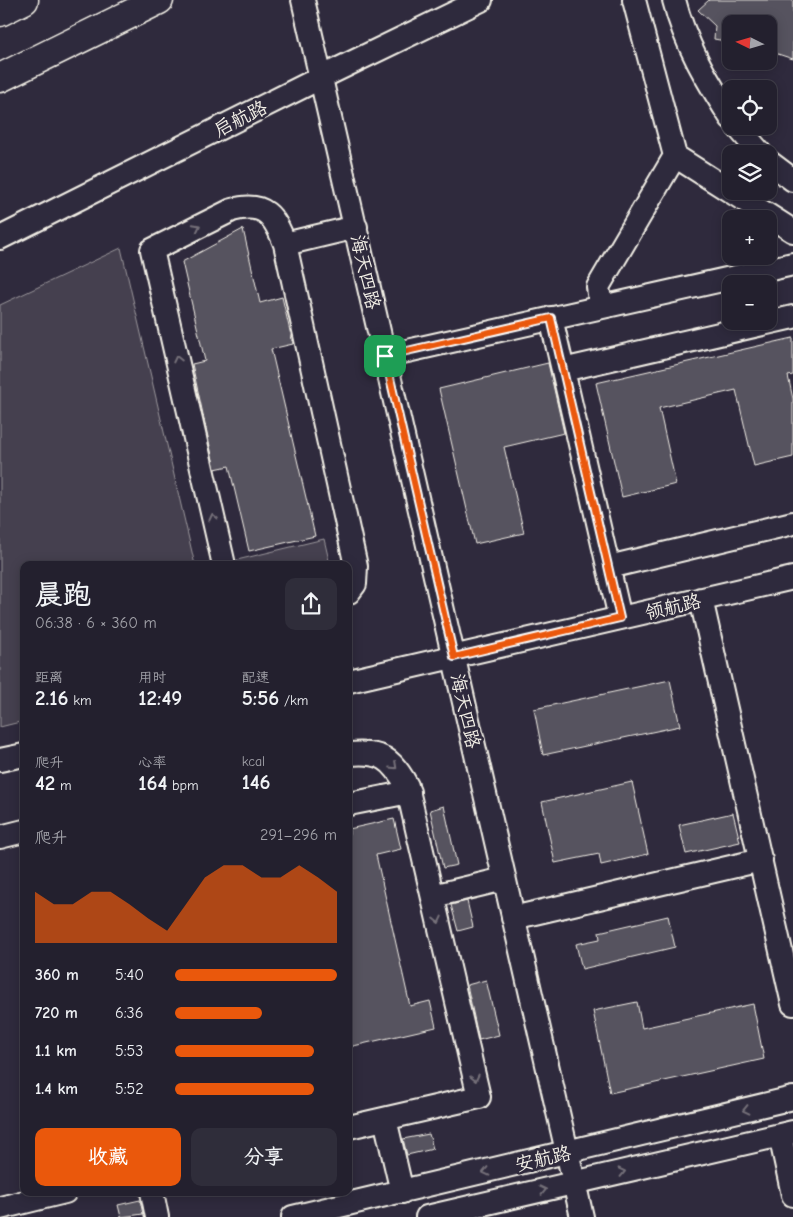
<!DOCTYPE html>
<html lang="zh">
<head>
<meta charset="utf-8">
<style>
  :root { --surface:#23202e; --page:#2f2d3a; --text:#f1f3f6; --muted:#a3a3aa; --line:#403e4a; --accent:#ea580c }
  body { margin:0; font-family:"Comic Neue","LXGW WenKai TC",sans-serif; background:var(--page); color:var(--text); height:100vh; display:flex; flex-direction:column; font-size:19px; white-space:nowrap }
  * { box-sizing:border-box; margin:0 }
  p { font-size:16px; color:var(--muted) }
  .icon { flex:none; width:28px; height:28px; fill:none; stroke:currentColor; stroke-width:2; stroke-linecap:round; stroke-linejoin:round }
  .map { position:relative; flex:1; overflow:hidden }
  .sheet { position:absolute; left:20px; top:561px; width:332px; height:635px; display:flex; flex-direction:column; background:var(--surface); border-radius:10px; box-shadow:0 2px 12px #0003,0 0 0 1px var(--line) }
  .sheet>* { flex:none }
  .needle { width:32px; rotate:275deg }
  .buttons { position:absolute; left:722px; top:15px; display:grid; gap:10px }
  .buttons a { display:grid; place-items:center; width:55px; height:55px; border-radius:10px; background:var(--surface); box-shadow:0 2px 12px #0003,0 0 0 1px var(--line); font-size:25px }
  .pin { position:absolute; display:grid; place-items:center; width:42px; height:42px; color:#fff; margin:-21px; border-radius:10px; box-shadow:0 2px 8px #0006 }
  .round { display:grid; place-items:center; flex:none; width:52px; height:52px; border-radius:10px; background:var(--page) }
  .summary { display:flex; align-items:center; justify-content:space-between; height:85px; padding:0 15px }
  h1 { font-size:28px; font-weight:700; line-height:38px }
  .stats { display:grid; grid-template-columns:repeat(3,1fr); gap:8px; height:85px; padding:5px 15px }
  .stats div { display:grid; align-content:center }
  .stats b { font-size:21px; font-weight:700 }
  .stats small { font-size:14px; font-weight:400 }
  .stats p { font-size:14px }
  .chart { height:140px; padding:10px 15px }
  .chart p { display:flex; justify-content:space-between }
  .chart svg { width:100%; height:90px; margin-top:5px; fill:var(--accent); opacity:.7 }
  .cta { display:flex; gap:10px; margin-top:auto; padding:10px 15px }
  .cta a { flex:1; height:58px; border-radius:10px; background:var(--accent); color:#fff; font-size:20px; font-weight:700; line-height:58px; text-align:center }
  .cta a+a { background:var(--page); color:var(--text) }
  ul { padding:0 15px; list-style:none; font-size:16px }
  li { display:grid; grid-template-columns:80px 60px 1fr; align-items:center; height:38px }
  li i { height:12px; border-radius:6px; background:var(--accent) }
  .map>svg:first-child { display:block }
  .green { fill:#454050; stroke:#9c989c }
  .building { fill:#56525f; stroke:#f4f1e8 }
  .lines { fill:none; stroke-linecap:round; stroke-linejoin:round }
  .minor-casing { stroke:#f4f1e8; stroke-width:26 }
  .highway-casing { stroke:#f4f1e8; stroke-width:31 }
  .minor { stroke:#2f2a3d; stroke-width:22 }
  .highway { stroke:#2f2a3d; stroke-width:28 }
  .oneway { stroke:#747079 }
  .route-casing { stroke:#fff; stroke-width:10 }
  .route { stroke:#ea580c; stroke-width:6 }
  .labels { text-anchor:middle; stroke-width:5; stroke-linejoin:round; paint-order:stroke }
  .street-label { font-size:19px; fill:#f4f1e8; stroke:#2f2a3d }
</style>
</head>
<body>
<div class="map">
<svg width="793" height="1217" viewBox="0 0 793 1217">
  <rect width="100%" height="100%" fill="#2f2a3d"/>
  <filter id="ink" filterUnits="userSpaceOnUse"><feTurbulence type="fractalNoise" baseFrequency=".02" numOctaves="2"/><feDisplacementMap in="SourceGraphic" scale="10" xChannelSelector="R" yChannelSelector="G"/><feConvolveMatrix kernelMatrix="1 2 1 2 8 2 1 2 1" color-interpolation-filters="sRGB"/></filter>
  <g filter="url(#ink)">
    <path class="green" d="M 121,248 L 195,565 L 24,565 L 24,721 L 0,727 L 0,305 Z
      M 324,539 L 330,565 L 238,565 L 237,560 Z"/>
    <path class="building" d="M 709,0 L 793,0 L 793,59 L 769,51 L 769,24 L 731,24 L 731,42 L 714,39 L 715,26 L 698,10 Z
      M 243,229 L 260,303 L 282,297 L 293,344 L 271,349 L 315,536 L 249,551 L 229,466 L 215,469 L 192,364 L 205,361 L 182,262 Z
      M 793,338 L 793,375 L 788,376 L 793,399 L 793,457 L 754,466 L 736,390 L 659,408 L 676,484 L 622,497 L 596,383 Z
      M 548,363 L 564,433 L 504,447 L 524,533 L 475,544 L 439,389 Z
      M 670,680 L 680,726 L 543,755 L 534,709 Z
      M 632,782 L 648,854 L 601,865 L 599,854 L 555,863 L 542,802 Z
      M 444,806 L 457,865 L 443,868 L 430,810 Z
      M 733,813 L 740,842 L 686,854 L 679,825 Z
      M 394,819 L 401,849 L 376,855 L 410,1006 L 430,1001 L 436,1027 L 349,1047 L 349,829 Z
      M 467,901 L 473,927 L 458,931 L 451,905 Z
      M 668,916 L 675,947 L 582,969 L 576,944 L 600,939 L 599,932 Z
      M 486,980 L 499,1035 L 479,1040 L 467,985 Z
      M 637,1002 L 642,1028 L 753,1004 L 764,1059 L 610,1093 L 593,1011 Z
      M 429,1134 L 433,1149 L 407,1155 L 403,1139 Z
      M 140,1200 L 143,1214 L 121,1217 L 118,1205 Z"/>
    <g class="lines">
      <g class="minor-casing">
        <path id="minor" d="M 303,0 L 582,1217
          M 634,0 L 675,156
          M 674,0 C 685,44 707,80 731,118
          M 737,126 L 761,154
          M 769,162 L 793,180
          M 0,238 L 322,77 L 481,0
          M 601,307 L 598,287 L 675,156 L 793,231
          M 551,318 L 620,618
          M 385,356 L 793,264
          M 563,370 L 793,317
          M 224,565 L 152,250 L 232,210 C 265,201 274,216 285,244
          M 609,567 L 793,523
          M 349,592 L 355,584 L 356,566 L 285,244 L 356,227
          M 701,599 L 793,1004
          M 349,681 L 793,578
          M 349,754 C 381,751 392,758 407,786 L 479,1097 L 349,1127
          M 0,760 L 24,755
          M 349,804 L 409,792
          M 0,837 L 24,831
          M 433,896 L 504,879
          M 513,918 L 761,860
          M 385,1119 L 402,1192
          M 780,1135 L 793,1195
          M 152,1192 L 157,1217
          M 0,1208 L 65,1192
          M 293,1217 L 793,1098
          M 427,1217 L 793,1132"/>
      </g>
      <g class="highway-casing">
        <path id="highway" d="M 0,12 L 24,0
          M 0,78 L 159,0"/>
      </g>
      <use href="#minor" class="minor"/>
      <use href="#highway" class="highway"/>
    </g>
    <defs><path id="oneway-chevron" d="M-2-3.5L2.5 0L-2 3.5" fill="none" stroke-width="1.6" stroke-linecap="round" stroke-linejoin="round" transform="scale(1.25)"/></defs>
    <g class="oneway">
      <use href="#oneway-chevron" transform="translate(197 227) rotate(-27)"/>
      <use href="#oneway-chevron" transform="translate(177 359) rotate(-103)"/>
      <use href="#oneway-chevron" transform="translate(213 517) rotate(-103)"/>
      <use href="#oneway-chevron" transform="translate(394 766) rotate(43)"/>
      <use href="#oneway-chevron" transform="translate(438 920) rotate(77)"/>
      <use href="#oneway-chevron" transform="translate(475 1078) rotate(77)"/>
      <use href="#oneway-chevron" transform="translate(746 1110) rotate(167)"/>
      <use href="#oneway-chevron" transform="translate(486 1172) rotate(167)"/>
      <use href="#oneway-chevron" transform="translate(622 1172) rotate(-13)"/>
      <use href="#oneway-chevron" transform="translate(543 1190) rotate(-13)"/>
    </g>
  </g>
  <g class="lines" filter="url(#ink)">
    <g class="route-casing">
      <path id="route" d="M 551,318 L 620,618 L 454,657 L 385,356 Z"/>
    </g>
    <use href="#route" class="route"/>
  </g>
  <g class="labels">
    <g class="street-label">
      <text transform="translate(240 118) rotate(-27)" y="7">启航路</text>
      <text transform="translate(366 272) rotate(77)" y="7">海天四路</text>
      <text transform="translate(673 606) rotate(-13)" y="7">领航路</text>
      <text transform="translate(466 711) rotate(77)" y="7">海天四路</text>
      <text transform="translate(543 1158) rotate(-13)" y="7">安航路</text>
    </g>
  </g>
</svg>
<div class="buttons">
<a><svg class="needle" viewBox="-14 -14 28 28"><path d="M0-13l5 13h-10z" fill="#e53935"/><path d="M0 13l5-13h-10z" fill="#a3a3aa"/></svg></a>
<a><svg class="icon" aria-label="locate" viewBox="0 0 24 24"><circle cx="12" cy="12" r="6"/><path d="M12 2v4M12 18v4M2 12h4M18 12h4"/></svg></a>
<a><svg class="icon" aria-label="layers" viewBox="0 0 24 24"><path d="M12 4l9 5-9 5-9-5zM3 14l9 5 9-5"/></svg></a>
<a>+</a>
<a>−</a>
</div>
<div class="pin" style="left:385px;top:356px;background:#1e9e55"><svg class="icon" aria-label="arrive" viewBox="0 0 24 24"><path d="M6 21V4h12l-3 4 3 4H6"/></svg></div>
<section class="sheet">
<div class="summary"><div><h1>晨跑</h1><p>06:38 · 6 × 360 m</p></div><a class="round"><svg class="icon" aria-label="share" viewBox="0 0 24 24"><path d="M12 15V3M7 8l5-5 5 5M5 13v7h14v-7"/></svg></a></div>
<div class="stats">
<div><p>距离</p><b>2.16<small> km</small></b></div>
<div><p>用时</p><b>12:49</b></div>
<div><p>配速</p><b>5:56<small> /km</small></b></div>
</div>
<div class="stats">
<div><p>爬升</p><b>42<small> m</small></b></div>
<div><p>心率</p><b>164<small> bpm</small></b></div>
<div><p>kcal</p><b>146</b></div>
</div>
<div class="chart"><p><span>爬升</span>291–296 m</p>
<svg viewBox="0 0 160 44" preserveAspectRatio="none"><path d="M0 44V19L10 25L20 25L30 19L40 19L50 25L60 32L70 38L80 25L90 12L100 6L110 6L120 12L130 12L140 6L150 12L160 19V44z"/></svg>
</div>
<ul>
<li><b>360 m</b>5:40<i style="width:100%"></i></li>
<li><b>720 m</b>6:36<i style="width:54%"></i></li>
<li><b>1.1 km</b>5:53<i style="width:86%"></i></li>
<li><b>1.4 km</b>5:52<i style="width:86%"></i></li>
</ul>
<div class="cta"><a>收藏</a><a>分享</a></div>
</section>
</div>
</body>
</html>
